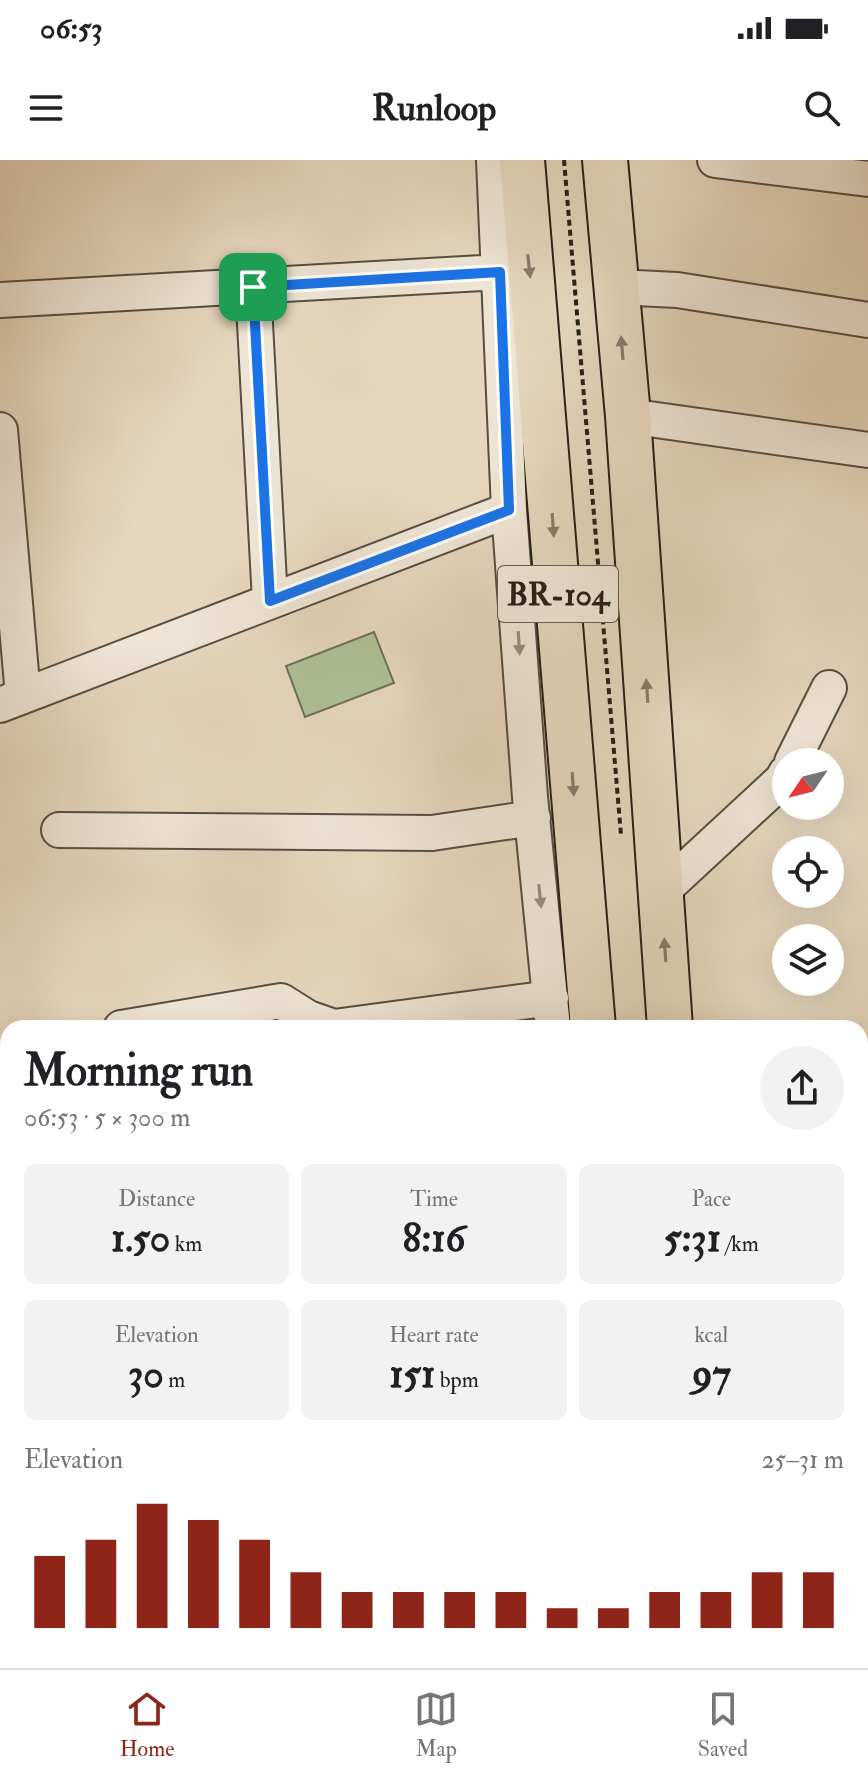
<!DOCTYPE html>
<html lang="en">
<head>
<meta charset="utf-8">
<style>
  :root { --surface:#fff; --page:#f2f2f2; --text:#202124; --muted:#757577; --line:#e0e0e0; --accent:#8f2418 }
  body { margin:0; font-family:"IM FELL Double Pica",serif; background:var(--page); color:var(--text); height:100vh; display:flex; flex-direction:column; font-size:30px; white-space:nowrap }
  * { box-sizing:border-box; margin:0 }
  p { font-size:26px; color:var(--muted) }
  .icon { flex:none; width:44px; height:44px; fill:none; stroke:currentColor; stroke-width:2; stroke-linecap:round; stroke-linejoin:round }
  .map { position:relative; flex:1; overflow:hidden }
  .side { position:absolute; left:0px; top:860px; width:868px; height:648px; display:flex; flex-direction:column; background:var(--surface); border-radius:24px 24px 0 0; box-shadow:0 8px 32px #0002 }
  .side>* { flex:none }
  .needle { width:52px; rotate:235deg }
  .buttons { position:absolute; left:772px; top:588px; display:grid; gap:16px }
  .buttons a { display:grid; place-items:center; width:72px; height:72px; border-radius:50%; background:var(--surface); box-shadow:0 8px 32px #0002; font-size:40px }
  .pin { position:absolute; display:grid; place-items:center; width:68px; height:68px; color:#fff; margin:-34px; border-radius:16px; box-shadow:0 4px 12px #0006 }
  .round { display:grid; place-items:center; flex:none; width:84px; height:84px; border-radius:42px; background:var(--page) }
  .headline { display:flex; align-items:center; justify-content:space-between; height:136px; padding:0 24px }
  h1 { font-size:44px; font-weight:700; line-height:60px }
  .metrics { display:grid; grid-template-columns:repeat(3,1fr); gap:12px; height:136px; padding:8px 24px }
  .metrics div { display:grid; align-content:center; border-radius:12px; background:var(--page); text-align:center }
  .metrics b { font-size:40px; font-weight:700 }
  .metrics small { font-size:22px; font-weight:400 }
  .metrics p { font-size:22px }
  .chart { height:224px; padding:16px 24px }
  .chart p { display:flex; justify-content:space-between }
  .chart svg { width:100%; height:144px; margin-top:8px; stroke:var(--accent); stroke-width:6 }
  .status { display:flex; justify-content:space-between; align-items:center; height:56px; padding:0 40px; background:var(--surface); direction:ltr }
  .status svg { height:22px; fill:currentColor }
  header { display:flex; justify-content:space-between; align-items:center; height:104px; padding:0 24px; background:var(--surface); font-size:36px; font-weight:700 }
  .dock { display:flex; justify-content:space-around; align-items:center; height:112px; border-top:2px solid var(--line); background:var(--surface); font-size:22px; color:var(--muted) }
  .dock a { display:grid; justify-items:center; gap:4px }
  .dock .selected { color:var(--accent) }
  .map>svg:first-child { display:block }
  .green { fill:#aebf96; stroke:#6c7057; stroke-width:2 }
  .building { fill:#dd9c77; stroke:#292018; stroke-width:2 }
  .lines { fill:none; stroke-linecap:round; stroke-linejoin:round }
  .minor-casing { stroke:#584e41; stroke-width:38 }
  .highway-casing { stroke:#292018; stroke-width:48 }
  .path { stroke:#292018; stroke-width:4; stroke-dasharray:6 4; stroke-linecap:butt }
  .minor { stroke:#eee4d4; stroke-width:34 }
  .highway { stroke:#e5d6bd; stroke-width:44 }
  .oneway { fill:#877b6a }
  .oneway2 { fill:#958c7f }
  .route-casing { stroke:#fff; stroke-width:16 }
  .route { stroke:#1a73e8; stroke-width:10 }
  .labels { text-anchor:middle; stroke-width:8; stroke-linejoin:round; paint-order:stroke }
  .shield { fill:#eee4d4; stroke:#645b50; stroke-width:2 }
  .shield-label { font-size:32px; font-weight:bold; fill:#292018 }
</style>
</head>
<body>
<div class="status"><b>06:53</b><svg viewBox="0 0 49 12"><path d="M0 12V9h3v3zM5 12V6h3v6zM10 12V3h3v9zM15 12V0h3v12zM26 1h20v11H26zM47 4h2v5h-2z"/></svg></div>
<header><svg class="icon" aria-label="menu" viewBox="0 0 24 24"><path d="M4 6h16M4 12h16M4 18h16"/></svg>Runloop<svg class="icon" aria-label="search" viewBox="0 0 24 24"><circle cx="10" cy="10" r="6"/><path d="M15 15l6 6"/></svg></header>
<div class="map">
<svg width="868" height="1508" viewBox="0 0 868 1508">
  <rect width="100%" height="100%" fill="#e5d6bd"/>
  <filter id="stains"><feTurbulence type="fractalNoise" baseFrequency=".0025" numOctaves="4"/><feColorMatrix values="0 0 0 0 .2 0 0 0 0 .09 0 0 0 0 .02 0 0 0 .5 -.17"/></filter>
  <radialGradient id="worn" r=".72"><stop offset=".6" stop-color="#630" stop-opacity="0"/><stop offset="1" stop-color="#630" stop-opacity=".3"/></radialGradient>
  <path class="green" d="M 374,472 L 394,523 L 305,557 L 286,506 Z"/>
  <path class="building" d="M 868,1307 L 868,1453 L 860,1452 L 860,1355 Z"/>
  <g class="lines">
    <g class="minor-casing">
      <path id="minor" d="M 494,0 L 509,350 L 530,637 L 553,868
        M 715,0 L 868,19
        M 253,127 L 270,441
        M 616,127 L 677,130 L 868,160
        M 0,140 L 500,112
        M 628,256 L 868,290
        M 0,270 L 23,536
        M 0,545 L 509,350
        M 792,602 L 829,528
        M 59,670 L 432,673 L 533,658
        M 661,732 L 782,620 L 786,613
        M 121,868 L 281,841 L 308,858 L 334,867 L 551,838
        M 0,909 L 8,902
        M 860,929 L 868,931
        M 860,1067 L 868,1068
        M 0,1090 L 8,1092
        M 860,1199 L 868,1200
        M 99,1500 L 100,1508
        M 520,1508 L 582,1500"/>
    </g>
    <g class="highway-casing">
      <path id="highway" d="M 522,0 L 593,868
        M 605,0 L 628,256 L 670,868
        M 649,1500 L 650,1508
        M 718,1500 L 718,1508"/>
    </g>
    <path class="path" d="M 564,0 L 621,675"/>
    <use href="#minor" class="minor"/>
    <use href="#highway" class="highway"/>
  </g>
  <defs><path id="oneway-solid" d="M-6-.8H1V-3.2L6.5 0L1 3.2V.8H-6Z" transform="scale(2)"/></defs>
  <g class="oneway">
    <use href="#oneway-solid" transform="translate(529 106) rotate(84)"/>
    <use href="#oneway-solid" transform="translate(622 188) rotate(-95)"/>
    <use href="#oneway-solid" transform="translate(553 365) rotate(86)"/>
    <use href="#oneway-solid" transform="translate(647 531) rotate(-94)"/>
    <use href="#oneway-solid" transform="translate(573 624) rotate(86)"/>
    <use href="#oneway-solid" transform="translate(665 790) rotate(-94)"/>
  </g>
  <g class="oneway2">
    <use href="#oneway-solid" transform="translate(519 483) rotate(86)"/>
    <use href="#oneway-solid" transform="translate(540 736) rotate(84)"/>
  </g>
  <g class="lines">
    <g class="route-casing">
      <path id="route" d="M 500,112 L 509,350 L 270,441 L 253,127 Z"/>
    </g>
    <use href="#route" class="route"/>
  </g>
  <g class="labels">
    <rect class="shield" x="498" y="406" width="120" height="56" rx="6"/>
    <g class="shield-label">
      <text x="558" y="445">BR-104</text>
    </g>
  </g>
  <rect width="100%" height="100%" filter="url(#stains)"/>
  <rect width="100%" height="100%" fill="url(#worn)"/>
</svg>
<div class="buttons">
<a><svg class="needle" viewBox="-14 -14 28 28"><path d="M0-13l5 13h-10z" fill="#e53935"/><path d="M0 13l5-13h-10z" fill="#757577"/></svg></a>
<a><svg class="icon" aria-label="locate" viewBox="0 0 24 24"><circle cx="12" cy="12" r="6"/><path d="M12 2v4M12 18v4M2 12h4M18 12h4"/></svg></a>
<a><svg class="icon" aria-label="layers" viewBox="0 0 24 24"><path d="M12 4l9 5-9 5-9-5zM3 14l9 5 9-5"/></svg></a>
</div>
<div class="pin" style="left:253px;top:127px;background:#1e9e55"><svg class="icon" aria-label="arrive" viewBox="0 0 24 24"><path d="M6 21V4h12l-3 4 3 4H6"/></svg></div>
<section class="side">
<div class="headline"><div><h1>Morning run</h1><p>06:53 · 5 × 300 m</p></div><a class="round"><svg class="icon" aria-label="share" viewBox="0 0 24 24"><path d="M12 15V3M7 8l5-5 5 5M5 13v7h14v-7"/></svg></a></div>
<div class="metrics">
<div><p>Distance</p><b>1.50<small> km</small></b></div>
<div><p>Time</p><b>8:16</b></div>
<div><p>Pace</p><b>5:31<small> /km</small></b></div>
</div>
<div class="metrics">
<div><p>Elevation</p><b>30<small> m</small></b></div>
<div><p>Heart rate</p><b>151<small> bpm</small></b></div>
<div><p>kcal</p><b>97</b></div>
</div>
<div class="chart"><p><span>Elevation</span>25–31 m</p>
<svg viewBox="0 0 160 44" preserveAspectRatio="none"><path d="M5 44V22M15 44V17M25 44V6M35 44V11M45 44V17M55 44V27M65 44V33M75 44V33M85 44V33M95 44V33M105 44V38M115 44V38M125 44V33M135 44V33M145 44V27M155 44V27"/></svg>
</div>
</section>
</div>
<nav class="dock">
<a class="selected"><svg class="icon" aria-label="home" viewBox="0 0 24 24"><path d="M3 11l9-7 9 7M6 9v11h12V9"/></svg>Home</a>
<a><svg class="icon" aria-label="map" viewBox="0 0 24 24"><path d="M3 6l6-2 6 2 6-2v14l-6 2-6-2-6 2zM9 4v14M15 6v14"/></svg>Map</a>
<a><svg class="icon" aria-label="saved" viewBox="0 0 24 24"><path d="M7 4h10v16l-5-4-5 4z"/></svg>Saved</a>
</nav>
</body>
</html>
